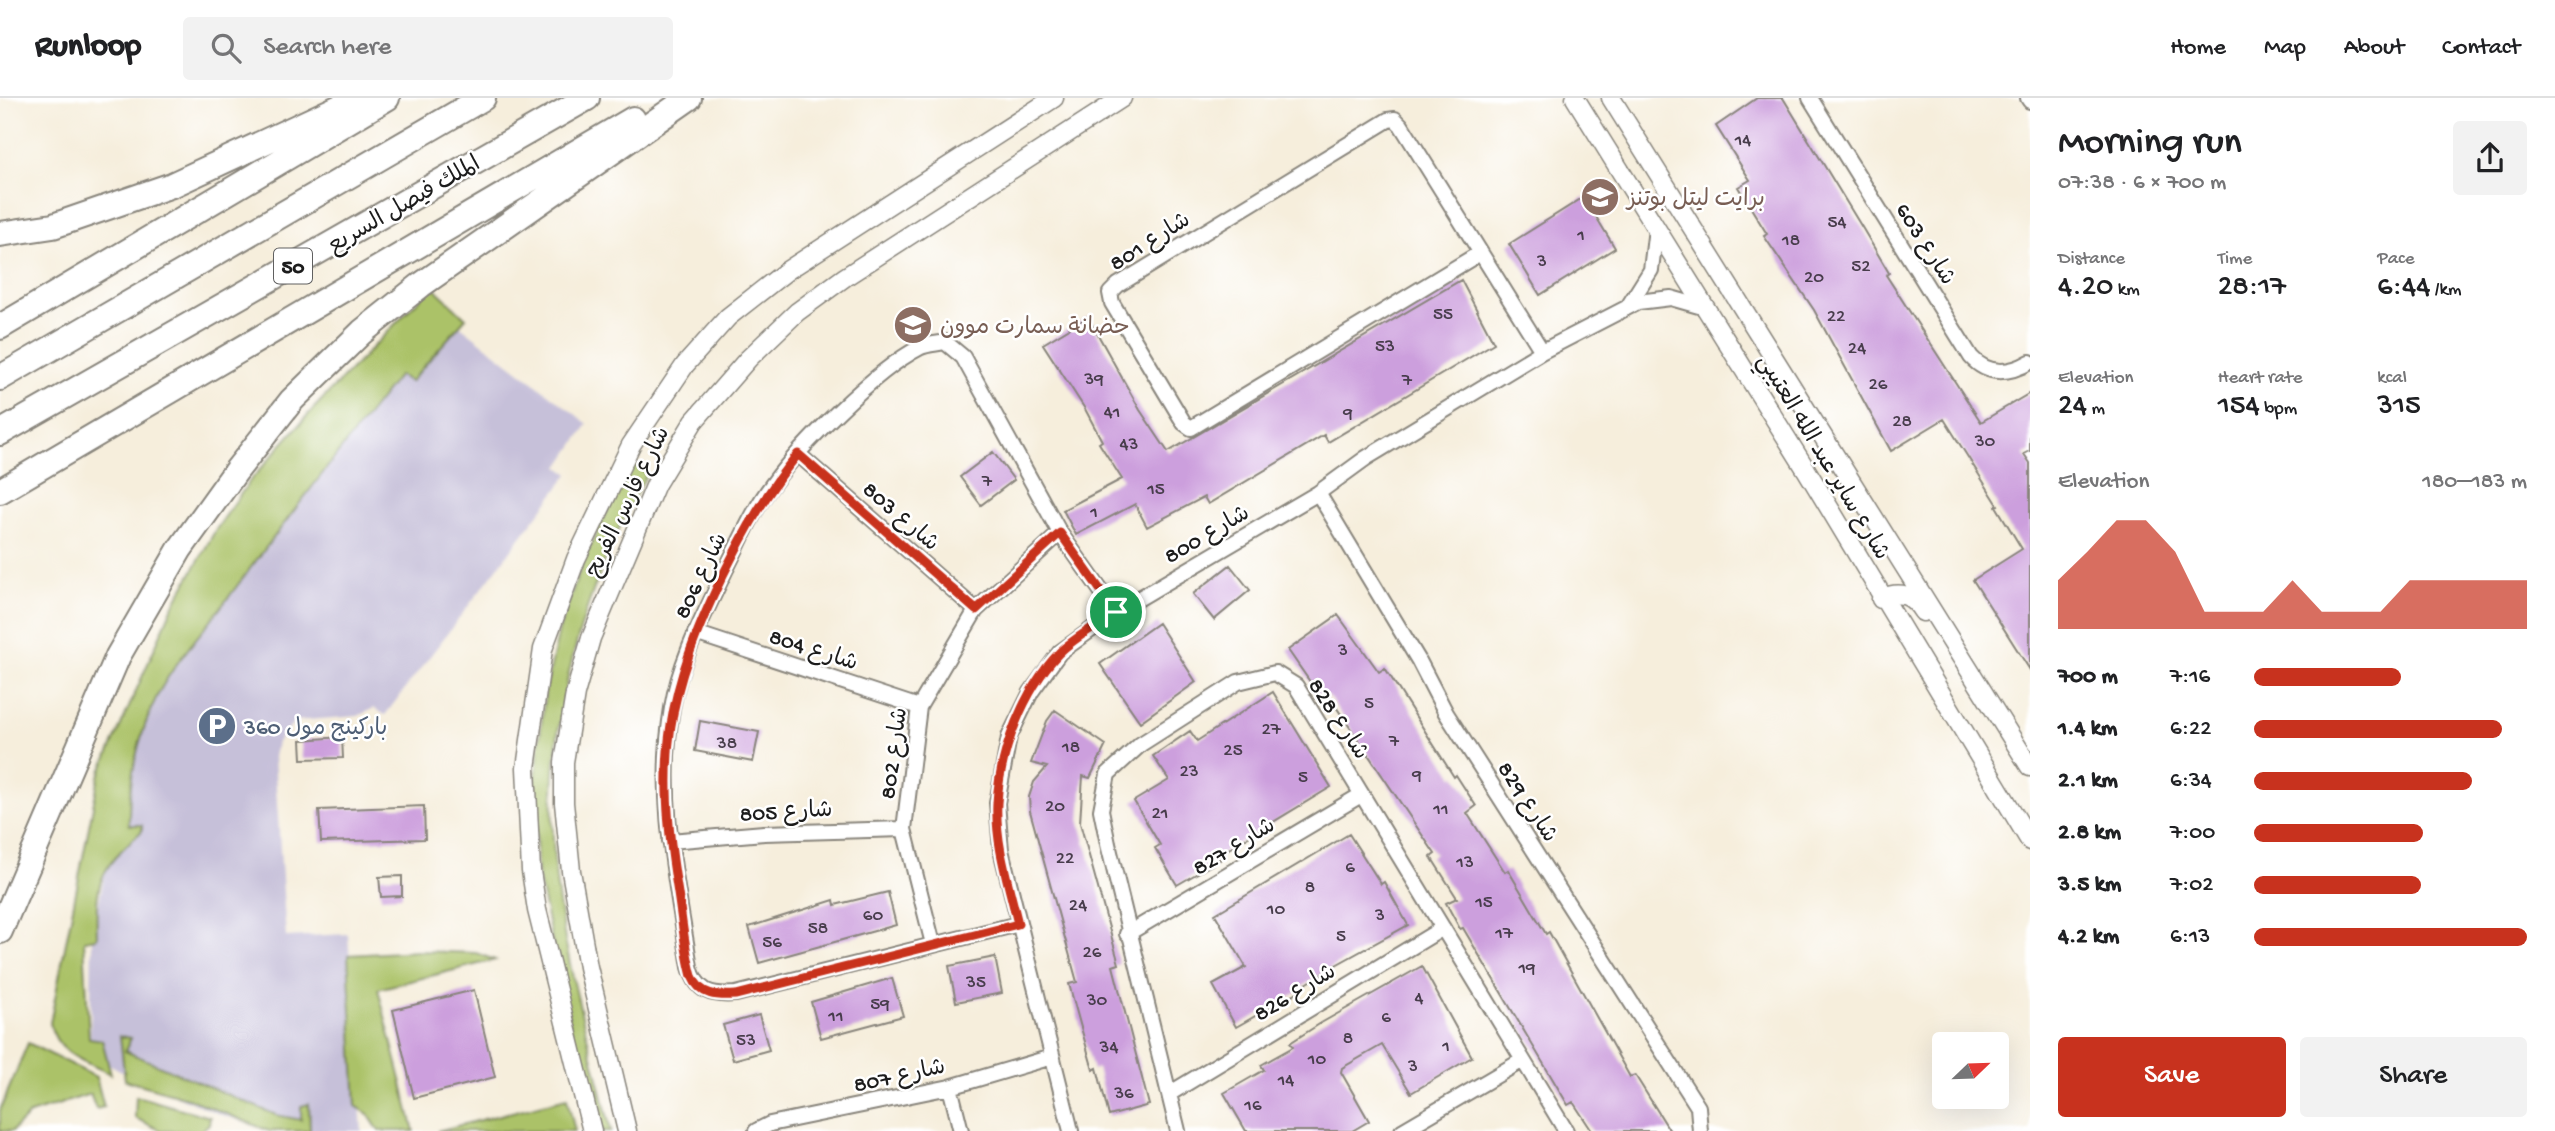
<!DOCTYPE html>
<html lang="en">
<head>
<meta charset="utf-8">
<style>
  :root { --surface:#fff; --page:#f2f2f2; --text:#202124; --muted:#757577; --line:#e0e0e0; --accent:#c8321e }
  body { margin:0; font-family:"Gochi Hand","Playpen Sans Arabic",sans-serif; background:var(--page); color:var(--text); height:100vh; display:flex; flex-direction:column; font-size:26px; white-space:nowrap }
  * { box-sizing:border-box; margin:0 }
  p { font-size:23px; color:var(--muted) }
  .icon { flex:none; width:38px; height:38px; fill:none; stroke:currentColor; stroke-width:2; stroke-linecap:round; stroke-linejoin:round }
  .map { position:relative; flex:1; overflow:hidden }
  .panel { display:flex; flex-direction:column; background:var(--surface); width:525px }
  .panel>* { flex:none }
  .needle { width:46px; rotate:67deg }
  .tools { position:absolute; left:1932px; top:934px; display:grid; gap:14px }
  .tools a { display:grid; place-items:center; width:77px; height:77px; border-radius:7px; background:var(--surface); box-shadow:0 7px 28px #0002; font-size:35px }
  .pin { position:absolute; display:grid; place-items:center; width:60px; height:60px; color:#fff; margin:-30px; border:4px solid #fff; border-radius:50%; box-shadow:0 2px 7px #0007 }
  .round { display:grid; place-items:center; flex:none; width:74px; height:74px; border-radius:7px; background:var(--page) }
  .overview { display:flex; align-items:center; justify-content:space-between; height:119px; padding:0 28px }
  h1 { font-size:38px; font-weight:600; line-height:52px }
  .figures { display:grid; grid-template-columns:repeat(3,1fr); gap:10px; height:119px; padding:7px 28px }
  .figures div { display:grid; align-content:center }
  .figures b { font-size:30px; font-weight:600 }
  .figures small { font-size:19px; font-weight:400 }
  .figures p { font-size:19px }
  .chart { height:196px; padding:14px 28px }
  .chart p { display:flex; justify-content:space-between }
  .chart svg { width:100%; height:126px; margin-top:7px; fill:var(--accent); opacity:.7 }
  .primary-button { display:flex; gap:14px; margin-top:auto; padding:14px 28px }
  .primary-button a { flex:1; height:80px; border-radius:7px; background:var(--accent); color:#fff; font-size:28px; font-weight:600; line-height:80px; text-align:center }
  .primary-button a+a { background:var(--page); color:var(--text) }
  ul { padding:0 28px; list-style:none; font-size:23px }
  li { display:grid; grid-template-columns:112px 84px 1fr; align-items:center; height:52px }
  li i { height:18px; border-radius:9px; background:var(--accent) }
  header { display:flex; align-items:center; gap:42px; box-sizing:border-box; height:98px; padding:0 35px; background:var(--surface); border-bottom:2px solid var(--line) }
  header strong { font-size:33px }
  nav { display:flex; gap:38px; margin-inline-start:auto; font-size:24px }
  .search { width:490px; height:63px; background:var(--page); display:flex; align-items:center; gap:18px; box-sizing:border-box; padding:0 24px; border-radius:7px; color:var(--muted); font-size:26px }
  main { display:flex; flex:1; min-height:0 }
  .map>svg:first-child { display:block }
  .industrial { fill:#c6c0d9 }
  .green { fill:#abc267; stroke:#646f42; stroke-width:2 }
  .building { fill:#cc9fdd }
  .lines { fill:none; stroke-linecap:round; stroke-linejoin:round }
  .minor-casing { stroke:#89857c; stroke-width:18 }
  .tertiary-casing { stroke:#89857c; stroke-width:21 }
  .motorway-casing { stroke:#89857c; stroke-width:28 }
  .minor { stroke:#fff; stroke-width:14 }
  .tertiary { stroke:#fff; stroke-width:18 }
  .motorway { stroke:#fff; stroke-width:24 }
  .route-casing { stroke:#fff; stroke-width:14 }
  .route { stroke:#c8321e; stroke-width:9 }
  .labels { text-anchor:middle; stroke-width:5; stroke-linejoin:round; paint-order:stroke }
  .number-label { font-size:19px; fill:#483d4c }
  .shield { fill:#fff; stroke:#606060; stroke-width:2 }
  .shield-label { font-size:21px; font-weight:bold; fill:#1c1c1c }
  .education-label { font-size:23px; fill:#785e54; stroke:#fff; text-anchor:start }
  .street-label { font-size:23px; fill:#1c1c1c; stroke:#fff }
  .service-label { font-size:23px; fill:#4e5e75; stroke:#fff; text-anchor:start }
</style>
</head>
<body>
<header>
<strong>Runloop</strong>
<div class="search"><svg class="icon" aria-label="search" viewBox="0 0 24 24"><circle cx="10" cy="10" r="6"/><path d="M15 15l6 6"/></svg>Search here</div>
<nav><a>Home</a><a>Map</a><a>About</a><a>Contact</a></nav>
</header>
<main>
<div class="map">
<svg width="2030" height="1033" viewBox="0 0 2030 1033">
  <rect width="100%" height="100%" fill="#fff"/>
  <filter id="ink" filterUnits="userSpaceOnUse"><feTurbulence type="fractalNoise" baseFrequency=".0143" numOctaves="2"/><feDisplacementMap in="SourceGraphic" scale="14" xChannelSelector="R" yChannelSelector="G"/><feConvolveMatrix kernelMatrix="1 2 1 2 8 2 1 2 1" color-interpolation-filters="sRGB"/></filter>
  <filter id="wash" filterUnits="userSpaceOnUse"><feTurbulence type="fractalNoise" baseFrequency=".00686" numOctaves="4" result="noise"/><feDisplacementMap in="SourceGraphic" scale="28" xChannelSelector="R" yChannelSelector="G"/><feGaussianBlur stdDeviation="1.57" result="paint"/><feColorMatrix in="noise" values="0 0 0 0 0 0 0 0 0 0 0 0 0 0 0 0 0 1.4 0 .05"/><feComposite in="paint" operator="in"/></filter>
  <g filter="url(#wash)">
    <rect width="100%" height="100%" fill="#f6eedc"/>
    <path class="industrial" d="M 446,217 L 588,326 L 559,369 L 569,376 L 385,617 L 374,610 L 358,618 L 295,623 L 277,644 L 274,659 L 286,839 L 348,836 L 362,1033 L 272,1033 L 222,1017 L 142,984 L 90,956 L 92,840 L 104,779 L 151,603 L 280,425 Z"/>
    <path class="green" d="M 432,188 L 466,220 L 410,284 L 399,277 C 340,352 282,428 225,504 C 200,537 168,571 152,609 C 136,647 128,685 129,727 L 142,727 L 142,733 C 99,771 95,783 97,840 L 84,842 L 89,940 L 102,942 L 111,976 C 85,964 56,956 50,925 L 99,678 L 172,510 L 215,433 L 249,384 L 313,311 Z
      M 631,364 L 647,376 C 573,508 537,654 559,805 C 570,882 593,958 611,1033 L 593,1033 L 537,773 L 535,685 L 545,595 L 559,532 L 583,463 Z
      M 418,853 L 476,855 L 495,862 L 378,891 L 414,1033 L 379,1033 L 368,1016 L 356,1008 L 348,857 Z
      M 120,938 L 131,940 L 125,953 L 276,1017 L 301,1022 L 301,1008 L 309,1006 L 310,1033 L 269,1033 L 187,1000 L 125,982 Z
      M 28,945 L 96,979 L 104,1009 L 96,1011 L 90,996 L 30,1016 L 12,1033 L 0,1033 L 0,1012 Z
      M 136,998 L 210,1019 L 209,1026 L 201,1033 L 162,1033 L 135,1020 Z
      M 567,1000 L 575,1033 L 437,1033 Z"/>
    <g id="blocks">
      <path class="building" d="M 1757,0 L 1783,0 L 1863,131 L 1889,175 L 1886,177 L 1981,324 L 2030,295 L 2030,353 L 2024,356 L 2030,365 L 2030,572 L 1973,482 L 2022,451 L 1996,408 L 1998,407 L 1944,321 L 1891,353 L 1814,212 L 1764,138 L 1767,136 L 1738,89 L 1750,82 L 1716,28 Z
        M 1584,99 L 1615,150 L 1540,197 L 1509,146 Z
        M 1461,182 L 1494,245 L 1328,344 L 1324,337 L 1208,406 L 1204,399 L 1147,429 L 1135,406 L 1076,437 L 1063,412 L 1122,381 L 1099,345 L 1102,343 L 1085,311 L 1043,246 L 1088,219 L 1140,312 L 1168,354 Z
        M 993,354 L 1014,382 L 981,407 L 960,379 Z
        M 1230,467 L 1250,492 L 1214,522 L 1193,496 Z
        M 1338,517 L 1379,574 L 1385,570 L 1454,679 L 1456,677 L 1476,708 L 1467,715 L 1505,774 L 1508,772 L 1546,836 L 1549,834 L 1630,979 L 1635,977 L 1670,1033 L 1592,1033 L 1573,1004 L 1568,1007 L 1463,830 L 1460,831 L 1446,805 L 1457,800 L 1431,759 L 1435,756 L 1328,597 L 1322,601 L 1288,552 Z
        M 1158,525 L 1196,584 L 1140,624 L 1100,566 Z
        M 1273,594 L 1331,689 L 1217,758 L 1220,762 L 1177,787 L 1155,750 L 1160,747 L 1134,703 L 1169,682 L 1153,658 L 1190,633 L 1197,643 Z
        M 1055,612 L 1106,647 L 1090,680 L 1083,678 L 1080,725 L 1119,866 L 1113,868 L 1149,1007 L 1109,1018 L 1097,970 L 1093,972 L 1080,926 L 1069,886 L 1077,884 L 1030,713 L 1029,699 L 1034,684 L 1047,669 L 1031,665 L 1047,623 Z
        M 700,623 L 759,634 L 753,664 L 695,653 Z
        M 342,639 L 343,660 L 302,661 L 301,642 Z
        M 424,708 L 425,741 L 321,744 L 319,712 Z
        M 1349,736 L 1381,786 L 1384,784 L 1408,827 L 1334,868 L 1300,890 L 1301,892 L 1236,929 L 1213,887 L 1246,869 L 1215,816 Z
        M 402,778 L 402,798 L 381,799 L 379,779 Z
        M 888,794 L 896,827 L 759,865 L 749,829 L 834,802 L 835,807 Z
        M 995,859 L 1002,895 L 956,904 L 949,868 Z
        M 1422,868 L 1472,959 L 1411,995 L 1382,947 L 1342,970 L 1341,974 L 1369,1023 L 1352,1033 L 1246,1033 L 1224,995 L 1264,972 L 1261,967 L 1293,949 L 1290,945 L 1321,925 Z
        M 892,880 L 903,918 L 821,940 L 811,904 Z
        M 474,892 L 495,979 L 414,1000 L 393,912 Z
        M 759,917 L 769,952 L 733,962 L 723,927 Z"/>
    </g>
  </g>
  <g filter="url(#ink)">
    <use href="#blocks" fill-opacity="0" stroke="#89857c" stroke-width="2"/>
    <g class="lines">
      <g class="minor-casing">
        <path id="minor" d="M 1810,0 L 1971,259 C 1988,278 2009,276 2030,264
          M 2028,0 L 2030,3
          M 1480,155 L 1191,330 L 1184,325 L 1112,205 L 1110,195 L 1118,187 L 1388,22 L 1395,21 L 1401,27 L 1542,253
          M 1629,207 L 1651,172 L 1656,130
          M 798,356 L 976,512
          M 1318,395 L 1419,563 L 1446,615 L 1698,1009 L 1700,1033
          M 695,535 L 919,609
          M 670,743 L 764,735 L 904,731
          M 1018,826 L 736,896 C 711,898 697,894 690,869 C 676,782 657,698 672,610 C 680,561 705,516 726,471 C 740,444 753,412 772,387 C 800,348 876,272 919,250 C 926,246 937,246 945,244 L 963,259 L 1060,435 L 1116,514
          M 1127,836 L 1361,697
          M 933,846 L 904,731 L 919,609 L 976,512 L 1060,435
          M 950,989 L 961,1033
          M 1169,996 L 1443,830
          M 756,1033 L 770,1026 L 950,989 L 1052,959
          M 1071,1033 L 1001,752 L 997,705 L 1009,639 L 1031,594 L 1060,554 L 1116,514 L 1318,395 L 1366,360 L 1541,254 L 1638,204 L 1671,200 L 1706,210
          M 1178,1033 L 1108,746 L 1101,712 L 1108,676 L 1141,646 L 1238,584 L 1275,575 L 1296,588 L 1566,1033
          M 1402,1033 L 1523,962"/>
      </g>
      <g class="tertiary-casing">
        <path id="tertiary" d="M 1575,0 L 1807,373 L 2030,743
          M 1611,0 L 2030,669
          M 1881,501 C 1900,492 1912,496 1923,514
          M 592,1033 L 537,812 L 531,773 L 526,670 L 543,551 L 576,461 L 631,347 L 685,267 L 728,219 L 788,172 L 1054,0
          M 627,1033 L 588,869 L 571,773 L 564,705 L 564,664 L 575,596 L 591,540 L 656,386 L 694,323 L 748,261 L 797,214 L 845,179 L 1122,0"/>
      </g>
      <g class="motorway-casing">
        <path id="motorway" d="M 0,136 L 53,128 L 172,87 L 359,0
          M 0,229 L 387,0
          M 0,280 L 483,0
          M 0,335 L 587,0
          M 0,393 L 633,21
          M 0,833 L 118,558 L 180,451 L 236,373 L 292,302 L 362,234 L 421,187 L 689,0"/>
      </g>
      <use href="#minor" class="minor"/>
      <use href="#tertiary" class="tertiary"/>
      <use href="#motorway" class="motorway"/>
    </g>
  </g>
  <g class="lines" filter="url(#ink)">
    <g class="route-casing">
      <path id="route" d="M 798,356 L 976,512 L 1060,435 L 1116,514 C 1098,527 1075,539 1059,555 C 1023,593 1000,653 997,705 C 995,746 1009,787 1018,826 L 736,897 C 717,898 700,898 692,878 C 684,849 682,819 677,789 C 656,659 666,595 723,477 C 745,433 767,393 798,356 Z"/>
    </g>
    <use href="#route" class="route"/>
  </g>
  <defs>
    <g id="school-disc" transform="scale(2.0125)"><circle r="9.5" fill="#8d6e63" stroke="#fff"/><path d="M0-5L7-2L0 1L-7-2ZM-4 1L0 2.5L4 1V4Q0 6-4 4Z" fill="#fff"/></g>
    <g id="parking-disc" transform="scale(2.0125)"><circle r="9.5" fill="#5c6f8a" stroke="#fff"/><path d="M-3.5-5.5H1a3.5 3.5 0 0 1 0 7H-1V5.5H-3.5ZM-1-3.4V-.6H.8a1.4 1.4 0 0 0 0-2.8Z" fill="#fff"/></g>
  </defs>
  <g fill-rule="evenodd">
    <use href="#school-disc" x="1600" y="99"/>
    <use href="#school-disc" x="913" y="227"/>
    <use href="#parking-disc" x="217" y="628"/>
  </g>
  <g class="labels">
    <g class="number-label">
      <text x="1743" y="47">14</text>
      <text x="1837" y="129">54</text>
      <text x="1581" y="142">1</text>
      <text x="1791" y="147">18</text>
      <text x="1542" y="168">3</text>
      <text x="1861" y="173">52</text>
      <text x="1814" y="184">20</text>
      <text x="1443" y="221">55</text>
      <text x="1836" y="223">22</text>
      <text x="1385" y="253">53</text>
      <text x="1857" y="255">24</text>
      <text x="1094" y="286">39</text>
      <text x="1407" y="287">7</text>
      <text x="1878" y="291">26</text>
      <text x="1112" y="319">41</text>
      <text x="1348" y="320">9</text>
      <text x="1902" y="328">28</text>
      <text x="1985" y="348">30</text>
      <text x="1129" y="351">43</text>
      <text x="987" y="388">7</text>
      <text x="1156" y="396">15</text>
      <text x="1094" y="419">1</text>
      <text x="1343" y="557">3</text>
      <text x="1369" y="610">5</text>
      <text x="1271" y="636">27</text>
      <text x="1394" y="648">7</text>
      <text x="727" y="650">38</text>
      <text x="1071" y="654">18</text>
      <text x="1233" y="657">25</text>
      <text x="1189" y="678">23</text>
      <text x="1417" y="682">9</text>
      <text x="1303" y="684">5</text>
      <text x="1055" y="713">20</text>
      <text x="1441" y="716">11</text>
      <text x="1160" y="720">21</text>
      <text x="1065" y="765">22</text>
      <text x="1465" y="769">13</text>
      <text x="1350" y="774">6</text>
      <text x="1310" y="794">8</text>
      <text x="1484" y="809">15</text>
      <text x="1078" y="812">24</text>
      <text x="1276" y="816">10</text>
      <text x="873" y="822">60</text>
      <text x="1380" y="822">3</text>
      <text x="818" y="835">58</text>
      <text x="1504" y="840">17</text>
      <text x="1341" y="843">5</text>
      <text x="772" y="849">56</text>
      <text x="1092" y="859">26</text>
      <text x="1527" y="875">19</text>
      <text x="976" y="889">35</text>
      <text x="1419" y="905">4</text>
      <text x="1097" y="907">30</text>
      <text x="880" y="911">59</text>
      <text x="836" y="923">11</text>
      <text x="1386" y="924">6</text>
      <text x="1348" y="945">8</text>
      <text x="746" y="947">53</text>
      <text x="1446" y="953">1</text>
      <text x="1109" y="954">34</text>
      <text x="1317" y="966">10</text>
      <text x="1413" y="973">3</text>
      <text x="1286" y="987">14</text>
      <text x="1124" y="1000">36</text>
      <text x="1253" y="1012">16</text>
    </g>
    <rect class="shield" x="274" y="150.5" width="38" height="35" rx="5"/>
    <g class="shield-label">
      <text x="293" y="175">50</text>
    </g>
    <g class="education-label">
      <text x="1627" y="107">برايت ليتل بوتنز</text>
      <text x="940" y="235">حضانة سمارت موون</text>
    </g>
    <g class="street-label">
      <text transform="translate(403 105) rotate(-30)" y="8">الملك فيصل السريع</text>
      <text transform="translate(1149 142) rotate(-32)" y="8">شارع 801</text>
      <text transform="translate(1927 145) rotate(58)" y="8">شارع 603</text>
      <text transform="translate(1825 358) rotate(59)" y="8">شارع ساير عبد الله العتيبي</text>
      <text transform="translate(626 403) rotate(-64)" y="8">شارع فارس الفريح</text>
      <text transform="translate(902 417) rotate(41)" y="8">شارع 803</text>
      <text transform="translate(1206 435) rotate(-30)" y="8">شارع 800</text>
      <text transform="translate(699 477) rotate(-64)" y="8">شارع 806</text>
      <text transform="translate(814 550) rotate(18)" y="8">شارع 804</text>
      <text transform="translate(1340 620) rotate(57)" y="8">شارع 828</text>
      <text transform="translate(892 655) rotate(-82)" y="8">شارع 802</text>
      <text transform="translate(1529 703) rotate(57)" y="8">شارع 829</text>
      <text transform="translate(786 712) rotate(-3)" y="8">شارع 805</text>
      <text transform="translate(1233 747) rotate(-31)" y="8">شارع 827</text>
      <text transform="translate(1294 893) rotate(-31)" y="8">شارع 826</text>
      <text transform="translate(899 976) rotate(-12)" y="8">شارع 807</text>
    </g>
    <g class="service-label">
      <text x="244" y="636">باركينج مول 360</text>
    </g>
  </g>
</svg>
<div class="tools">
<a><svg class="needle" viewBox="-14 -14 28 28"><path d="M0-13l5 13h-10z" fill="#e53935"/><path d="M0 13l5-13h-10z" fill="#757577"/></svg></a>
</div>
<div class="pin" style="left:1116px;top:514px;background:#1e9e55"><svg class="icon" aria-label="arrive" viewBox="0 0 24 24"><path d="M6 21V4h12l-3 4 3 4H6"/></svg></div>
</div>
<section class="panel">
<div class="overview"><div><h1>Morning run</h1><p>07:38 · 6 × 700 m</p></div><a class="round"><svg class="icon" aria-label="share" viewBox="0 0 24 24"><path d="M12 15V3M7 8l5-5 5 5M5 13v7h14v-7"/></svg></a></div>
<div class="figures">
<div><p>Distance</p><b>4.20<small> km</small></b></div>
<div><p>Time</p><b>28:17</b></div>
<div><p>Pace</p><b>6:44<small> /km</small></b></div>
</div>
<div class="figures">
<div><p>Elevation</p><b>24<small> m</small></b></div>
<div><p>Heart rate</p><b>154<small> bpm</small></b></div>
<div><p>kcal</p><b>315</b></div>
</div>
<div class="chart"><p><span>Elevation</span>180–183 m</p>
<svg viewBox="0 0 160 44" preserveAspectRatio="none"><path d="M0 44V27L10 17L20 6L30 6L40 17L50 38L60 38L70 38L80 27L90 38L100 38L110 38L120 27L130 27L140 27L150 27L160 27V44z"/></svg>
</div>
<ul>
<li><b>700 m</b>7:16<i style="width:54%"></i></li>
<li><b>1.4 km</b>6:22<i style="width:91%"></i></li>
<li><b>2.1 km</b>6:34<i style="width:80%"></i></li>
<li><b>2.8 km</b>7:00<i style="width:62%"></i></li>
<li><b>3.5 km</b>7:02<i style="width:61%"></i></li>
<li><b>4.2 km</b>6:13<i style="width:100%"></i></li>
</ul>
<div class="primary-button"><a>Save</a><a>Share</a></div>
</section>
</main>
</body>
</html>
